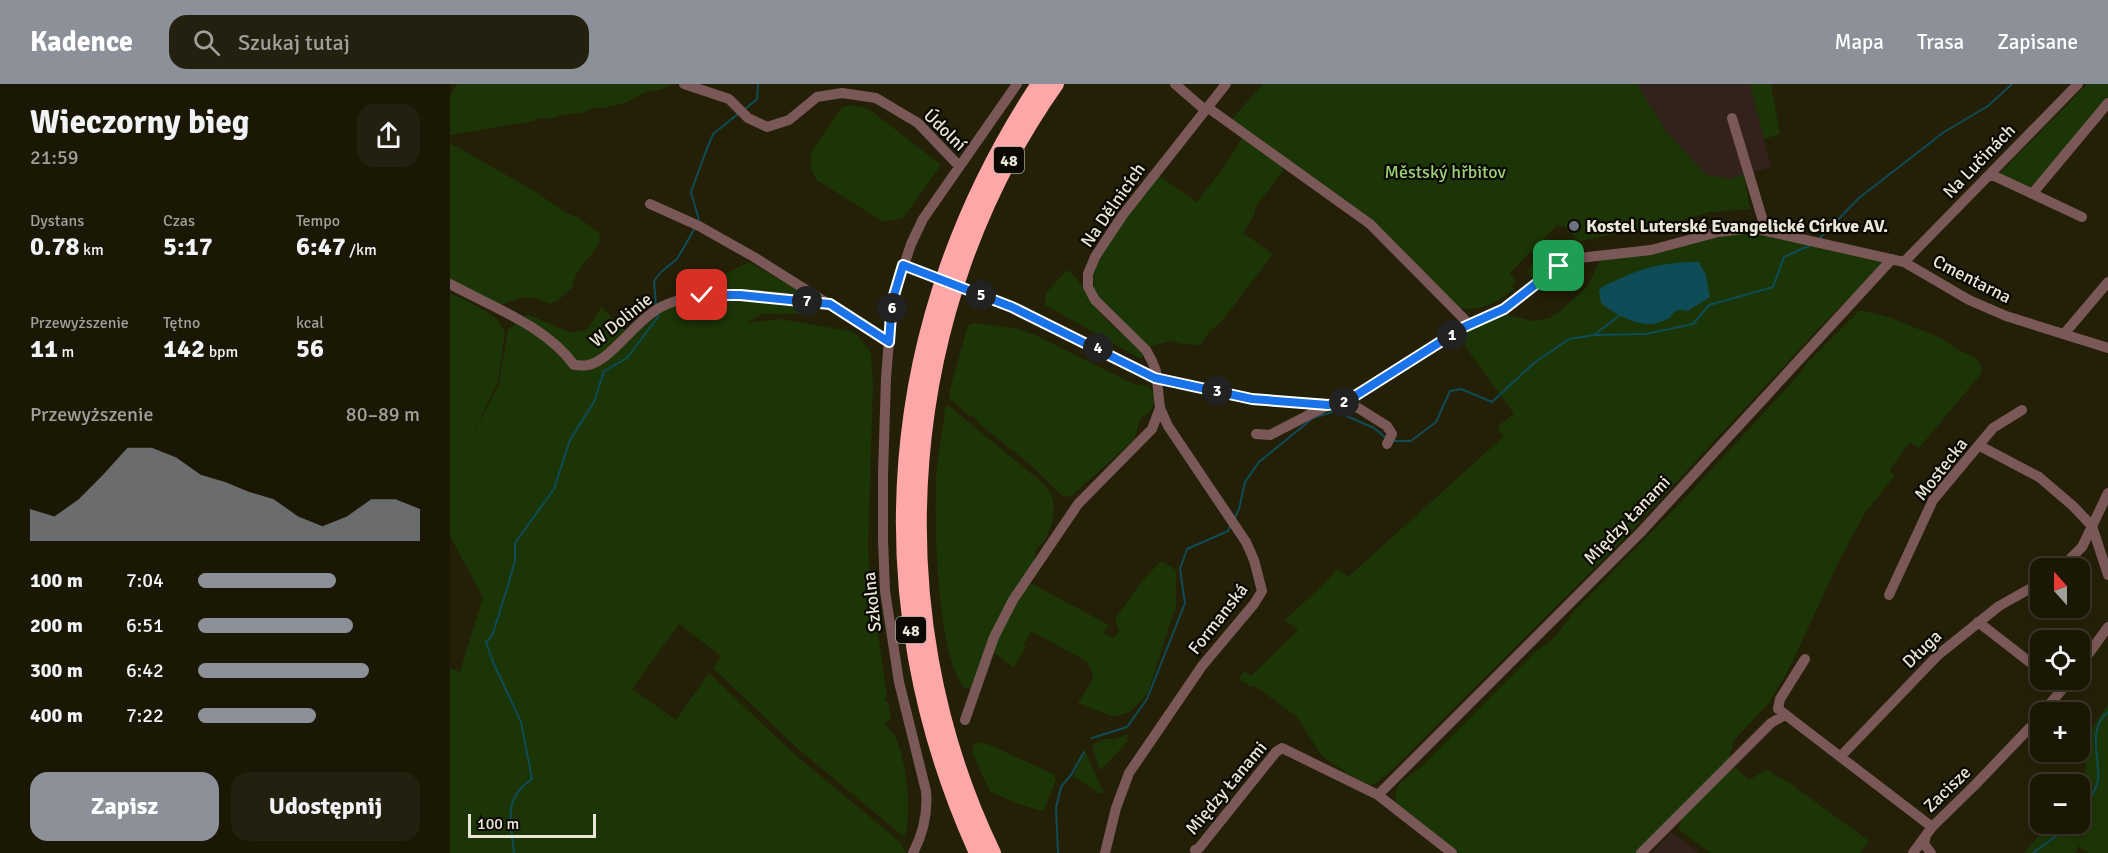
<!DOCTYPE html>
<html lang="pl">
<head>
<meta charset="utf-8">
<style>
  :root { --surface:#1b1705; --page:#24200f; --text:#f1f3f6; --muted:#a09f9a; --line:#393627; --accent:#8c9099 }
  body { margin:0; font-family:Signika,sans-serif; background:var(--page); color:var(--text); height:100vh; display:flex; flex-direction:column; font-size:22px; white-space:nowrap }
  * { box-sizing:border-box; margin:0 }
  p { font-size:20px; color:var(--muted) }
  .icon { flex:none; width:33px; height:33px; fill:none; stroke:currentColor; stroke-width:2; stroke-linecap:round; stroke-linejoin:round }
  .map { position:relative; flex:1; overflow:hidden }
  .drawer { display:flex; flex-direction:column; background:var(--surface); width:450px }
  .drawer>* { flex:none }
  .needle { width:39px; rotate:339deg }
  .controls { position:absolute; left:1580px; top:474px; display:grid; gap:12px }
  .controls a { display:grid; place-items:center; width:60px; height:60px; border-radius:12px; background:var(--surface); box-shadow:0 3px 9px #0003,0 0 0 2px var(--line); font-size:30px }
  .scale { position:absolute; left:18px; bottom:15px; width:128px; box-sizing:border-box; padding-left:6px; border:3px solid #e9e6d8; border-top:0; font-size:16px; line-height:21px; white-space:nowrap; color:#e9e6d8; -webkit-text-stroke:4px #0b0902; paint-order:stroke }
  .pin { position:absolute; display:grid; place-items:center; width:51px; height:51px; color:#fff; margin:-26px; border-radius:12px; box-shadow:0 3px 9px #0006 }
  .km { position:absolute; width:30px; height:30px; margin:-15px; border-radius:50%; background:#222; color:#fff; font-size:16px; line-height:30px; text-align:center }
  .round { display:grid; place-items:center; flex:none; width:63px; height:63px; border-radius:18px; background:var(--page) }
  .summary { display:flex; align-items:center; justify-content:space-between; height:102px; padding:0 30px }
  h1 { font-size:33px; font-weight:800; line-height:45px }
  .stats { display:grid; grid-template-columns:repeat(3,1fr); gap:9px; height:102px; padding:6px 30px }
  .stats div { display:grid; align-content:center }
  .stats b { font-size:26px; font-weight:800 }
  .stats small { font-size:16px; font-weight:400 }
  .stats p { font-size:16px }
  .chart { height:168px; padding:12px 30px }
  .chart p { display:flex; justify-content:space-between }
  .chart svg { width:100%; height:108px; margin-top:6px; fill:var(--accent); opacity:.7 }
  .cta { display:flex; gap:12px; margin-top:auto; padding:12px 30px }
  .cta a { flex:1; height:69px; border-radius:18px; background:var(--accent); color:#fff; font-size:24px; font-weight:800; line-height:69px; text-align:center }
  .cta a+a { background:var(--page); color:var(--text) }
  ul { padding:0 30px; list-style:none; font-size:20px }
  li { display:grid; grid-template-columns:96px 72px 1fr; align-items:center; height:45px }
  li i { height:15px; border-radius:8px; background:var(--accent) }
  header { display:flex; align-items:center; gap:36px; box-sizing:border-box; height:84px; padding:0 30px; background:var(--accent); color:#fff }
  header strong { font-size:28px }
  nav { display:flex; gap:33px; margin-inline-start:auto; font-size:21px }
  .search { width:420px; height:54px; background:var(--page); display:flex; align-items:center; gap:15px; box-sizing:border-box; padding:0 21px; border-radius:18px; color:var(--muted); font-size:22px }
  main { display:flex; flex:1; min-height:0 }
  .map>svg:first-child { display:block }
  .industrial { fill:#33211b }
  .green { fill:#1c3507 }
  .water { fill:#0e4c57 }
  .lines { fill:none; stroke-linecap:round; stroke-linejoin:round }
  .stream { stroke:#0e4c57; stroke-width:2 }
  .minor { stroke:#7b5858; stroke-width:10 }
  .highway { stroke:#fea7a8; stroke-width:16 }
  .route-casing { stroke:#fff; stroke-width:12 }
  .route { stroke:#1a73e8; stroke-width:8 }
  .worship-dot { fill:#6b7280; stroke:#0b0902; stroke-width:2 }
  .labels { text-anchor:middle; stroke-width:4.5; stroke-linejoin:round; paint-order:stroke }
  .shield { fill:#0b0902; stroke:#a6a498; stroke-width:1.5 }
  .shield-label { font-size:16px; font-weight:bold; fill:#e9e6d8 }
  .street-label { font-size:18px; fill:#e9e6d8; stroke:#0b0902 }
  .park-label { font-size:18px; fill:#9ad176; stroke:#0b0902 }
  .poi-label { font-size:18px; font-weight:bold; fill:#e9e6d8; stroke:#0b0902; text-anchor:start }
</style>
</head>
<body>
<header>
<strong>Kadence</strong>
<div class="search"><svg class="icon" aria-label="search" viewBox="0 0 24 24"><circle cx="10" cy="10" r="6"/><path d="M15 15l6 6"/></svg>Szukaj tutaj</div>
<nav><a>Mapa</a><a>Trasa</a><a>Zapisane</a></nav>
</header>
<main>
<section class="drawer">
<div class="summary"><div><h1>Wieczorny bieg</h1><p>21:59</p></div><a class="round"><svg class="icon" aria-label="share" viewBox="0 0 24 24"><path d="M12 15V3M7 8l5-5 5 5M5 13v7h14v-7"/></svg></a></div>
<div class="stats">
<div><p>Dystans</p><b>0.78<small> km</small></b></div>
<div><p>Czas</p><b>5:17</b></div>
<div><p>Tempo</p><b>6:47<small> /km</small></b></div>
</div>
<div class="stats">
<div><p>Przewyższenie</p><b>11<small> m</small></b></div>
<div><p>Tętno</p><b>142<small> bpm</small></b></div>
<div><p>kcal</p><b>56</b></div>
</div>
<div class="chart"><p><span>Przewyższenie</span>80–89 m</p>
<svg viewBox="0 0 160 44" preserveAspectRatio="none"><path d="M0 44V31L10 34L20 27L30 17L40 6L50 6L60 10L70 17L80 20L90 24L100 27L110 34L120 38L130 34L140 27L150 27L160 31V44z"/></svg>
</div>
<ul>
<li><b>100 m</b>7:04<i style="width:62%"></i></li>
<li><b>200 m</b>6:51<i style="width:70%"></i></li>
<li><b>300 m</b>6:42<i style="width:77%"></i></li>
<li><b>400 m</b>7:22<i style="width:53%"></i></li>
</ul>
<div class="cta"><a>Zapisz</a><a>Udostępnij</a></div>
</section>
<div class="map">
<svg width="1658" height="769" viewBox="0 0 1658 769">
  <rect width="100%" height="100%" fill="#241f07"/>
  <path class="industrial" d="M 1186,0 L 1300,0 L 1321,83 L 1280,95 L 1256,91 L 1216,47 Z
    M 1222,748 L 1248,769 L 1201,769 Z"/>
  <path class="green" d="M 7,0 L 222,0 L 210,6 L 198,7 L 175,19 L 153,24 L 142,24 C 132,32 124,28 112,31 C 102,34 98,36 87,34 L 84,37 L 0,51 L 0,12 Z
    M 813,0 L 1187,0 L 1216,47 L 1256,91 L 1280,95 L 1294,91 L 1300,125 L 1260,128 L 1216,141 L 1129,157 L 1114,142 L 1112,144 L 1108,140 L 1061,188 L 1060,190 L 1066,197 L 1062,201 L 1064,204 C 1049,219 1028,229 1007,223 L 914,130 L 781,36 Z
    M 1300,0 L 1321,0 L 1330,50 L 1314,55 Z
    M 1637,0 L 1658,0 L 1658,13 L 1581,105 L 1549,90 Z
    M 401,21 L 419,25 L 491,81 L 453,134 L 433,138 L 367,96 L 362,87 L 360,77 L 362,67 L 392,23 Z
    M 793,53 L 830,79 L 833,87 L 806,122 L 804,131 L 793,149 L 823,170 L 771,238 L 760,247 L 750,261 L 732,260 L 720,257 L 699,263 C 688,253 654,227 648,216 C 627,179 687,119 709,92 L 747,118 L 773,84 Z
    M 0,59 L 84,107 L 118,130 L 128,133 L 150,150 C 151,170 125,179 123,203 L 107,217 L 100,220 C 73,208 75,214 49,221 L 0,198 Z
    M 1307,148 L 1434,179 L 1371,242 L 1195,432 L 1193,428 L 1187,433 L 1190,438 L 1185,444 L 941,687 L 926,699 L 920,701 L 898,690 L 872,672 L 846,632 L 805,602 L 801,603 L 789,595 L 794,587 L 801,592 L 848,546 L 835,536 L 874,500 L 887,485 L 898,493 L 1053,353 L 1048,342 L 1064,330 L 1008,252 L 1053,230 L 1082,237 L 1100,234 L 1116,222 L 1138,201 L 1151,174 L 1260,152 Z
    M 1109,161 L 1119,166 L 1083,195 L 1078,188 L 1079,184 L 1103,163 Z
    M 299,178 L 364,215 L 362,230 L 312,230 L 297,239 L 330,235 L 399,247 L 408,252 L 421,269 L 423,301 L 418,463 L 420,495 L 437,612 L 435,615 L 436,618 L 438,618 L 441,636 L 434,640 C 438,644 444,649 446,655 C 456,675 463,732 454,753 L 347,664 L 263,584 L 271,572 L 229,540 L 182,605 L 226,636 L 259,589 L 343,669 L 451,759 L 456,769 L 0,769 L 0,584 L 10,588 L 33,513 L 0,452 L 0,209 L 29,223 L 47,235 L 55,248 L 48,297 L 21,355 L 49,300 L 58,246 L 77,230 L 121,249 L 138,245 L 151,223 L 177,248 L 227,214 Z
    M 617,186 C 631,195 636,212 646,224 C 659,241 677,253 692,268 L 693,272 L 691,275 L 595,221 L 596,209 Z
    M 1410,226 L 1441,234 L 1491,254 L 1508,266 L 1523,272 L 1530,279 L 1532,285 L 1531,290 L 1469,364 L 1460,358 L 1439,387 L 1445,391 L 1415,429 L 1405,447 L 1389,477 L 1341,581 L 1319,619 L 1284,656 L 1277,681 L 1187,769 L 1009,769 L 947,722 L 945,711 L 949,700 L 971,683 L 1087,566 C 1104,558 1114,541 1125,526 L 1236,413 L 1345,295 L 1359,277 Z
    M 524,239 L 564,244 L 585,251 L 684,300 L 698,302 L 704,309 L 705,315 L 701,327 L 690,335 L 684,356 L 620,413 L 613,412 L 608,408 L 583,383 L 528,339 L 525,333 L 520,332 L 500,315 L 499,309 L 518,241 Z
    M 498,321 L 595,401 L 601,410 L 604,422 L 602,440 L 594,458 L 586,465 L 584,478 L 549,532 L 522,604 L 516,605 C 487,576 484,440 486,397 C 487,373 493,349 495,324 Z
    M 711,477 L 726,486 L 726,521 L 698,609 L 680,628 L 667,632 L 661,632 L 628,619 L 643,595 L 641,585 L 636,577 L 581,547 L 574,561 L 576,563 L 565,582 L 563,583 L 544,569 L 551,544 L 580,499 L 659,541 L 653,549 L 664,554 L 669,547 L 665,535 L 692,497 Z
    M 1658,620 L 1658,769 L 1639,769 L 1628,762 L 1625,769 L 1574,769 L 1599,740 L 1629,740 L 1629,704 L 1634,698 L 1637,652 Z
    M 678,650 L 680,651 L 675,655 L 680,654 L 678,657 L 652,685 L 649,685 L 642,661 L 654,655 L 665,655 Z
    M 528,658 L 540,661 L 603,690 L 606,696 L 594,726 L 591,727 L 563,718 L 540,707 L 523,671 L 523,662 Z
    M 635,667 L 654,709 L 649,709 L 623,692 Z
    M 1285,683 L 1299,696 L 1317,685 L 1327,693 L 1334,695 L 1419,757 L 1410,769 L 1261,769 L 1228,745 L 1233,731 Z"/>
  <path class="water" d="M 1239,178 L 1249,178 L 1256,192 L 1260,213 L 1238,227 C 1230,225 1224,225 1220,234 C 1214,236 1207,240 1201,240 C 1185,241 1163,229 1151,219 L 1149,207 L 1152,203 C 1185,187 1202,180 1239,178 Z"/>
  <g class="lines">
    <path class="stream" d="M 295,25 L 307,15 L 308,0
      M 249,136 L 241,108 L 256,67 L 263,50 L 288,30
      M 1368,156 L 1409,114 L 1494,48 L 1538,22 L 1562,0
      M 206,222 L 204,197 L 211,188 L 227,175 L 245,144
      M 1146,251 L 1196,250 L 1243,240 L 1259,221 L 1323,203 L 1334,173 L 1361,161
      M 944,357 L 961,357 L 986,338 L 1000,307 L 1011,305 L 1042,318 L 1084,279 L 1119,255 L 1144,251 L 1170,231
      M 784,435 L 789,425 L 795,398 L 809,378 L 863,334 L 885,327 L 924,344 L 936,354
      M 642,654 L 677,643 L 697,615 L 735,519 L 730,485 L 737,465 L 778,447 L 780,442
      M 1629,728 C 1636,719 1646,708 1648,696 C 1650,674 1637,644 1658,628
      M 64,769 C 61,738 52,715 82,695 L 71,638 L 43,578 L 36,558 L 42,552 L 56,508 L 65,477 L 65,459 L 104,405 L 120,356 L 144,318 L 154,287 L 177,274 L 208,233 L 208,231
      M 608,769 L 606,724 L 611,703 L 621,691 L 634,668
      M 1583,769 L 1617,744 L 1621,740"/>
    <path class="minor" d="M 234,0 L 279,15 L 298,34 L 317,43 L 339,36 L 367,13 L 392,9 L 426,14 L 468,39 L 509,82
      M 725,0 L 755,26
      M 757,23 L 920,140 L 1020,241
      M 1282,34 L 1316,147
      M 1540,90 L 1632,133
      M 1582,110 L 1658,19
      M 200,120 L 249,142 L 304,173 L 439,258
      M 1454,178 L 1628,0
      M 453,181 L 562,223 L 705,294 L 802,315 L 878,321 L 897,317 L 1014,243 L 1055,225 L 1107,183 L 1129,174 L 1201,166 L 1268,148 L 1302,144 L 1312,146 L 1454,178 L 1519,216 L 1556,232 L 1658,264
      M 0,200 C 42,223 96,242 124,281 C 128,281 134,282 138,281 C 162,276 187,234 213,222 C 261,200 328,214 380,220
      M 1614,250 L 1658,198
      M 897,317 L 937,342 L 942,350 L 937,360
      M 806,350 L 820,351 L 878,321
      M 1530,362 L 1589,393 L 1623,422 L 1642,442 L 1658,491
      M 1611,484 L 1632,463 L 1658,409
      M 1439,511 L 1483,416 L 1543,344 L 1572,326
      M 1528,538 L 1590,586
      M 1355,575 L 1330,615 L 1328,625 L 1482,743
      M 1629,583 L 1658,543
      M 1603,596 L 1613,604
      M 1593,628 L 1620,596
      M 515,636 L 544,553 L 563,516 L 628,420 L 702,345 L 710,324 L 706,287 L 702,277 L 696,266 L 645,216 L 638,203 L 638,190 L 645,173 L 672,132 L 776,0
      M 1391,672 L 1488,571 L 1549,522 L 1590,499
      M 928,711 L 1190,449 L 1442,175
      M 1476,751 L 1474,760 L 1481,769
      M 745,766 L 749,764 L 826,668 L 832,664 L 928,711 L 1002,769
      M 463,769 C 473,750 478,729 476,707 L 449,598 L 435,507 L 433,456 L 433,390 L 436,294 L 442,218 L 461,160 L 473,135 L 567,0
      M 655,769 L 666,724 L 679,689 L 752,582 L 804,520 L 812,507 L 804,476 L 796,458 L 718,342 L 710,324
      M 1191,769 L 1321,639 L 1335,631
      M 1463,769 L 1482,743 L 1525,701 L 1590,633"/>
    <path class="highway" d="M 527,769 C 411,513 434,234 589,0
      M 543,769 C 425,525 449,222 606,0"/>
  </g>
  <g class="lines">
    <g class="route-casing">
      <path id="route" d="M 252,211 L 290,211 L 380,220 L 439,258 L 442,218 L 453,181 L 562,223 L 705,294 L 802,315 L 878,321 L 897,317 L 1014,243 L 1054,225 L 1109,182"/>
    </g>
    <use href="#route" class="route"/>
  </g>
  <circle class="worship-dot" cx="1124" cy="142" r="6"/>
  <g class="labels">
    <g class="shield">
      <rect x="544" y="63" width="30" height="26" rx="4.5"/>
      <rect x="446" y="533" width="30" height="26" rx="4.5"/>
    </g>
    <g class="shield-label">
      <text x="559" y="82">48</text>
      <text x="461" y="552">48</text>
    </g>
    <g class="street-label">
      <text transform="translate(495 46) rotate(44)" y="6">Údolní</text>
      <text transform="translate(1529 77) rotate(-46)" y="6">Na Lučinách</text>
      <text transform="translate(663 121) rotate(-55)" y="6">Na Dělnicích</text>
      <text transform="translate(1522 195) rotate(27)" y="6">Cmentarna</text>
      <text transform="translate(171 236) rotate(-39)" y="6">W Dolinie</text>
      <text transform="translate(1491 385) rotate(-52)" y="6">Mostecka</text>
      <text transform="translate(1177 436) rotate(-46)" y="6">Między Łanami</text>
      <text transform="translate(422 518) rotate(-96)" y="6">Szkolna</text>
      <text transform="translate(768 535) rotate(-52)" y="6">Formanská</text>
      <text transform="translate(1472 565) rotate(-44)" y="6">Długa</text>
      <text transform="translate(776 704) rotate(-50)" y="6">Między Łanami</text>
      <text transform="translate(1497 705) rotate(-44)" y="6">Zacisze</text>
    </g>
    <g class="park-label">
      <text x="995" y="94">Městský hřbitov</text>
    </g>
    <g class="poi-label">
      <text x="1136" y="148">Kostel Luterské Evangelické Církve AV.</text>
    </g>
  </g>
</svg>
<div class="controls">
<a><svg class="needle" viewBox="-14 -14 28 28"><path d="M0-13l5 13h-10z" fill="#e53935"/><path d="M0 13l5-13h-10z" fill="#a09f9a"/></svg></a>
<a><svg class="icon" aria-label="locate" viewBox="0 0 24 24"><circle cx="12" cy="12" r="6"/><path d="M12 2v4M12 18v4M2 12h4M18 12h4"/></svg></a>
<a>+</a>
<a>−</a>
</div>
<div class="scale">100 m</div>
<div class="pin" style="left:1109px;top:182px;background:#1e9e55"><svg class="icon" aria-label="arrive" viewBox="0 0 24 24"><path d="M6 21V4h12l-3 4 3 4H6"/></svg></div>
<div class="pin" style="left:252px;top:211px;background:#d93025"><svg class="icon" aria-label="check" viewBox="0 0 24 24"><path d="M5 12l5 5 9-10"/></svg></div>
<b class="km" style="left:1002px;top:251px">1</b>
<b class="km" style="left:894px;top:318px">2</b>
<b class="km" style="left:767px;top:307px">3</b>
<b class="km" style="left:648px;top:264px">4</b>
<b class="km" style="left:531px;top:211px">5</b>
<b class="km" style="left:442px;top:224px">6</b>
<b class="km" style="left:357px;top:217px">7</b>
</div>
</main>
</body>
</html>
